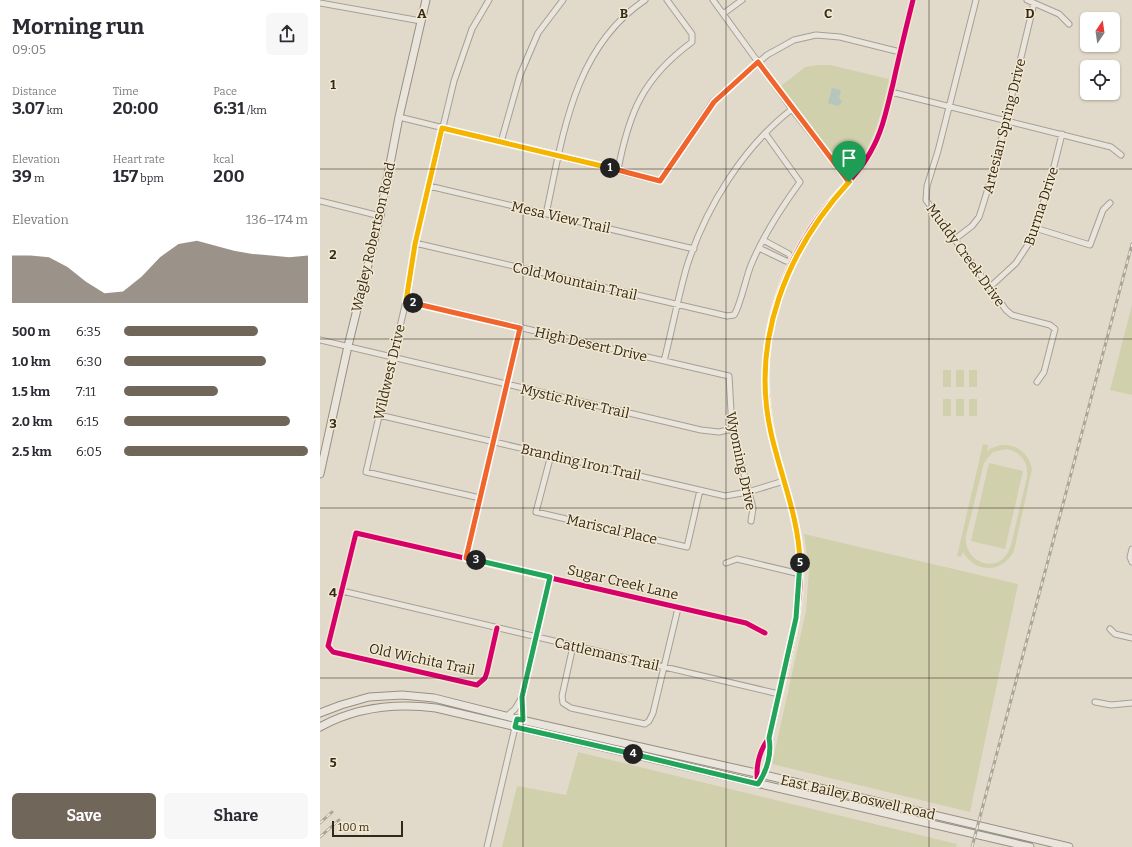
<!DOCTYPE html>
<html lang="en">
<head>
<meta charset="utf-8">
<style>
  :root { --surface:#fff; --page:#f7f7f7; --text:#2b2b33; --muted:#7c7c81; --accent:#71665a }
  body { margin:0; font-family:Bitter,serif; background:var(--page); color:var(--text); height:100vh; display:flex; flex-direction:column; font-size:15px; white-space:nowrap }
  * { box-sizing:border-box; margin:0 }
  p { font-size:13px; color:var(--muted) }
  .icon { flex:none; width:22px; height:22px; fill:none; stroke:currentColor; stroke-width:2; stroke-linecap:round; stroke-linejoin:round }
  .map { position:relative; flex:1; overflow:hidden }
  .sheet { display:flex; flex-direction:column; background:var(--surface); width:320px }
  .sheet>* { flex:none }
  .needle { width:26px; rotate:13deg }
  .fabs { position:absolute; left:760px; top:12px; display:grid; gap:8px }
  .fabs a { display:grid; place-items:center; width:40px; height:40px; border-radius:6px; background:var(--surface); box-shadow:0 1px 3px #0004; font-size:20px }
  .scale { position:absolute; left:12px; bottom:10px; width:71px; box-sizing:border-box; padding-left:4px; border:2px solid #34281d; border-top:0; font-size:11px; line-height:14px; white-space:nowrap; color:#34281d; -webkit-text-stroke:3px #f3e9cf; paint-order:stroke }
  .pin { position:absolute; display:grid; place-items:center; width:34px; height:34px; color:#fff; margin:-41px -17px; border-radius:50% 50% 50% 0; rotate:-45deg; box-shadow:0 0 4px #0007 }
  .pin .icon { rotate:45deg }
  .km { position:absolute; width:20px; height:20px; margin:-10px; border-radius:50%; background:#222; color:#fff; font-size:11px; line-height:20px; text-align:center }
  .round { display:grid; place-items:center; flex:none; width:42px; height:42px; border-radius:6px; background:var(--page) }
  .overview { display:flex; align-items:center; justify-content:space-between; height:68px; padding:0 12px }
  h1 { font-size:22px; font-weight:700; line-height:30px }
  .stats { display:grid; grid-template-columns:repeat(3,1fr); gap:6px; height:68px; padding:4px 12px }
  .stats div { display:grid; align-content:center }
  .stats b { font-size:17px; font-weight:700 }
  .stats small { font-size:11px; font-weight:400 }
  .stats p { font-size:11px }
  .chart { height:112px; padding:8px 12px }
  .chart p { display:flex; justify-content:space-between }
  .chart svg { width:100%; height:72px; margin-top:4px; fill:var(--accent); opacity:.7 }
  .primary-button { display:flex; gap:8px; margin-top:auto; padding:8px 12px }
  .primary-button a { flex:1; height:46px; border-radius:6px; background:var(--accent); color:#fff; font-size:16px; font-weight:700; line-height:46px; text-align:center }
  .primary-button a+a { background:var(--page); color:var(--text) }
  ul { padding:0 12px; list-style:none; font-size:13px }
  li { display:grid; grid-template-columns:64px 48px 1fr; align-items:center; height:30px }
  li i { height:10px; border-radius:5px; background:var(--accent) }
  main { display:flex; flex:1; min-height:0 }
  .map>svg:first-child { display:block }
  .green { fill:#d0d0ad; fill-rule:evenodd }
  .water { fill:#b6c6bc }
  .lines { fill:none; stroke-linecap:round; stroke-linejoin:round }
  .street-casing { stroke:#a69f94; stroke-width:7 }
  .secondary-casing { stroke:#968f83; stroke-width:9 }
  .street { stroke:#eae5dc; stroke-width:5 }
  .secondary { stroke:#eae5dc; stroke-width:7 }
  .rail-casing { stroke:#a9a49c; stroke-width:3 }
  .rail { stroke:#f3e9cf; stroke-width:1.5; stroke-dasharray:4.5; stroke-linecap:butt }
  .cycleway-casing { stroke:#f3e9cf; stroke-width:8 }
  .cycleway { stroke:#d6006c; stroke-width:5 }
  .split-1-casing { stroke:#fff; stroke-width:8 }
  .split-2-casing { stroke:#fff; stroke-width:8 }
  .split-3-casing { stroke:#fff; stroke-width:8 }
  .split-4-casing { stroke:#fff; stroke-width:8 }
  .split-5-casing { stroke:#fff; stroke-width:8 }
  .split-6-casing { stroke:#fff; stroke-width:8 }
  .split-1 { stroke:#f0652b; stroke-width:5 }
  .split-2 { stroke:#f5b400; stroke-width:5 }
  .split-3 { stroke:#f0652b; stroke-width:5 }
  .split-4 { stroke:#22a559; stroke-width:5 }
  .split-5 { stroke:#22a559; stroke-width:5 }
  .split-6 { stroke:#f5b400; stroke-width:5 }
  .grid { fill:none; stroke:#34281d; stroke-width:1; stroke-opacity:0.55 }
  .labels { text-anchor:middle; stroke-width:3; stroke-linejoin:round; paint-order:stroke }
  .street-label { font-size:14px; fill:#34281d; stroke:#f3e9cf }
  .grid-label { font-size:13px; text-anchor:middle; font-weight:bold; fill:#34281d; stroke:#f3e9cf; stroke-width:3; stroke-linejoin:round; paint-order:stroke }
</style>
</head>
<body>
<main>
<section class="sheet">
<div class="overview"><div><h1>Morning run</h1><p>09:05</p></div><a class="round"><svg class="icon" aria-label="share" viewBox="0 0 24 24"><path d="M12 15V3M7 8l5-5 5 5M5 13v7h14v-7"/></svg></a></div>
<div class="stats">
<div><p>Distance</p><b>3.07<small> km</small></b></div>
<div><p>Time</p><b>20:00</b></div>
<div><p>Pace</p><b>6:31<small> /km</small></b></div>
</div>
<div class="stats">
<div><p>Elevation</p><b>39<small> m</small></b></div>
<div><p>Heart rate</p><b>157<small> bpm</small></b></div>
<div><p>kcal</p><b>200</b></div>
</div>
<div class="chart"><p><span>Elevation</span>136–174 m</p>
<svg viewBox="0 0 160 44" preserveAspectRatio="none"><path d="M0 44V15L10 15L20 16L30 22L40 31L50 38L60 37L70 28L80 16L90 8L100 6L110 9L120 12L130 14L140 15L150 16L160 15V44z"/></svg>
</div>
<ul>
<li><b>500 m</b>6:35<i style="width:73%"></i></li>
<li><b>1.0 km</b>6:30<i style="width:77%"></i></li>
<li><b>1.5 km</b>7:11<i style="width:51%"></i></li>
<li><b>2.0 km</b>6:15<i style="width:90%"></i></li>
<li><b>2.5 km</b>6:05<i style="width:100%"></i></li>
</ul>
<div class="primary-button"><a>Save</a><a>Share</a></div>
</section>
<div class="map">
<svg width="812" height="847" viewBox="0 0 812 847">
  <rect width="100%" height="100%" fill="#e1daca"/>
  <path class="green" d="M 497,65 L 510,65 L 569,79 C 561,114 554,146 530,174 L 524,172 L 461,86 L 485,67 Z
    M 812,305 L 812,395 L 790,390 Z
    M 623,370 L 631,370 L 631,387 L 623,387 Z
    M 636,370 L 644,370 L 644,387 L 636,387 Z
    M 649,370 L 657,370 L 657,387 L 649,387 Z
    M 623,399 L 631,399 L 631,416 L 623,416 Z
    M 636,399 L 644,399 L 644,416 L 636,416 Z
    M 649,399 L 657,399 L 657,416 L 649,416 Z
    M 663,444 L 668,445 L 667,451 C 685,438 708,447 712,469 L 694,551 C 682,574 655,573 643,552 L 641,557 L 637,556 ZM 686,449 C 700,451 709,462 707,477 C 703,494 699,511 695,528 C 693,535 692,545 688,552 C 676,575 643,561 646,536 L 664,463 L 673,452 Z
    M 669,463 L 703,471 L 685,549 L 651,541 Z
    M 484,534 L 698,584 L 650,812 L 452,764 L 486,611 L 489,570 Z
    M 258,752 L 637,844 L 636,847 L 182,847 L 197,786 L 246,795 Z"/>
  <path class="water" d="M 512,88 L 521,90 L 519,97 L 522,102 L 518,106 L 508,103 Z"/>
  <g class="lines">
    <g class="street-casing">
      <path id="street" d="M 393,0 L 472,109 L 529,182
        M 656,0 L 618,151 L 607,186 L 606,200 L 686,310 L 692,315 L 730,325 L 735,329 L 724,372 L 717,382
        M 707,0 L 739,14 L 749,24
        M 0,3 L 101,21
        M 403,14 L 422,0
        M 571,92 L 791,147 L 801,155
        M 79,117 L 340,181 L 393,102 L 447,55 L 474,40 L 496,35 L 520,37 L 580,52
        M 181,142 L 200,75 L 218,33 L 243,0
        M 298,170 C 309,112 323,78 372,42 L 372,34 L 347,0
        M 109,186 L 374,249
        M 0,201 L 60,216
        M 226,214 C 243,136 253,48 325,0
        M 715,228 L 770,245 L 783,210 L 790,203
        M 635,239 L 652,226 L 659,217 L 662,208 L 676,162 L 714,3
        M 95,243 L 407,316 L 414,315 C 420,307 426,277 431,265 C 443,236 461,208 480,182 L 445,133
        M 439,248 L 466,261 L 473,262 L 469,254 L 443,240
        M 670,287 L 696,263 L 711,240 L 730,182 L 742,134
        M 86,301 L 409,376 L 412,429 L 433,508 L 431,521
        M 0,340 L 381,430 L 399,432 L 412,429
        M 344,361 C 352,330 358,297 367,266 C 386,207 423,147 472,109
        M 59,415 L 405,496 L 428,492 L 464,481
        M 231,455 L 216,512 L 367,547 L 380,490
        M 160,498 L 46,472 L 86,301 L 95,243 L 134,81 L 152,29 L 169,0
        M 812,549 L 810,557 L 812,562
        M 146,558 L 200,328
        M 406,563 L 417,559 L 480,574
        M 22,591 L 459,694
        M 177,628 L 167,672 L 165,678 L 157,685 L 13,652 L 8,646 L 36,533 L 426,623 L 445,633
        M 790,629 L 795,634 L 812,638
        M 253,646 L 242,696 L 243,703 L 251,708 L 325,724 L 329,721 L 333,713 L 358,608
        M 775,702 L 791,705 L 812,703
        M 187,716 L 195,709 L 202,697
        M 203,720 L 202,697 L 230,577
        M 438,784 C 435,768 439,751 449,738 C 463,676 485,612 480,549 C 477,524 470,503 463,480 C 449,431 441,384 449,333 C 457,288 478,242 507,206 C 522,188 540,172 551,151 C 563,130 567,107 573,84 C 579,56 586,28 593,0
        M 438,784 C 447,771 452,753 449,738
        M 167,847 L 196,723"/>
    </g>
    <g class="secondary-casing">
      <path id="secondary" d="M 0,474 L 28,346 L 60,216 L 79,117 L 106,0
        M 0,713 L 21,705 L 49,697 L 82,695 L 114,698 L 197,719 L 436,773 L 749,847
        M 0,727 C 36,707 76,703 116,708 L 710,847"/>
    </g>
    <use href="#street" class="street"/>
    <use href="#secondary" class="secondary"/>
    <g class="rail-casing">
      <path id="rail" d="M 0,823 L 12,812
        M 0,837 L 19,820
        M 652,847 L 812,244"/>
    </g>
    <use href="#rail" class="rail"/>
    <g class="cycleway-casing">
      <path id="cycleway" d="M 177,628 L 167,672 L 165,678 L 157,685 L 13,652 L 8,646 L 36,533 L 426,623 L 445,633
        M 438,784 C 435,768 439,751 449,738 C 463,676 485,612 480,549 C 477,524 470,503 463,480 C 449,431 441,384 449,333 C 457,288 478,242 507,206 C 522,188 540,172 551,151 C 563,130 567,107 573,84 C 579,56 586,28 593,0"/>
    </g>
    <use href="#cycleway" class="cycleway"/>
  </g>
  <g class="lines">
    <g class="split-1-casing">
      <path id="split-1" d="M 290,168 L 340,181 L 394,102 L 438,62 L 529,182"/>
    </g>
    <g class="split-2-casing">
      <path id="split-2" d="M 93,303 L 86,301 L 95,244 L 122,128 L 290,168"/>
    </g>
    <g class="split-3-casing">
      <path id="split-3" d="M 93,303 L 200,328 L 146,558 L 156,560"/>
    </g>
    <g class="split-4-casing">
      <path id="split-4" d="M 156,560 L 230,577 L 202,697 L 203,720 L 197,719 L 195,727 L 313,754"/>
    </g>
    <g class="split-5-casing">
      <path id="split-5" d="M 313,754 L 438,784 C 447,771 452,753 449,738 L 476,618 L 480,563"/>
    </g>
    <g class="split-6-casing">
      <path id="split-6" d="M 480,563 C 479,518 461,477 451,433 C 430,340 467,250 529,182"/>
    </g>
    <use href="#split-1" class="split-1"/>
    <use href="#split-2" class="split-2"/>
    <use href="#split-3" class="split-3"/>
    <use href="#split-4" class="split-4"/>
    <use href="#split-5" class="split-5"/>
    <use href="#split-6" class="split-6"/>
  </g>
  <path class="grid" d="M 203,0 L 203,847M 406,0 L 406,847M 609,0 L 609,847M 0,169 L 812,169M 0,339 L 812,339M 0,508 L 812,508M 0,678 L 812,678"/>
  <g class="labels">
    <g class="street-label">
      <text transform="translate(684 126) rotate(-76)" y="5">Artesian Spring Drive</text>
      <text transform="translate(721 206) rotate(-72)" y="5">Burma Drive</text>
      <text transform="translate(241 217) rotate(13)" y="5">Mesa View Trail</text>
      <text transform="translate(53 237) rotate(-77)" y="5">Wagley Robertson Road</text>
      <text transform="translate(646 255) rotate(54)" y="5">Muddy Creek Drive</text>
      <text transform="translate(255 281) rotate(13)" y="5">Cold Mountain Trail</text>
      <text transform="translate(271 344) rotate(13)" y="5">High Desert Drive</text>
      <text transform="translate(69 372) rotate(-77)" y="5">Wildwest Drive</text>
      <text transform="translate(255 401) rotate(13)" y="5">Mystic River Trail</text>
      <text transform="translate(421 461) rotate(78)" y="5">Wyoming Drive</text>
      <text transform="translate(261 462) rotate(13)" y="5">Branding Iron Trail</text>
      <text transform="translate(292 529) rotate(13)" y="5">Mariscal Place</text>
      <text transform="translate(303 582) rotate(13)" y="5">Sugar Creek Lane</text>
      <text transform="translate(287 654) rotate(13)" y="5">Cattlemans Trail</text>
      <text transform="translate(102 659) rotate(12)" y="5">Old Wichita Trail</text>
      <text transform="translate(538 797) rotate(13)" y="5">East Bailey Boswell Road</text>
    </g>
  </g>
  <g class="grid-label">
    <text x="102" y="18">A</text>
    <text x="304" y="18">B</text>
    <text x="508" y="18">C</text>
    <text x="710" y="18">D</text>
    <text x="13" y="89">1</text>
    <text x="13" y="259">2</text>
    <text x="13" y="428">3</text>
    <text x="13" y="597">4</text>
    <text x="13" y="767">5</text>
  </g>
</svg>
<div class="fabs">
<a><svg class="needle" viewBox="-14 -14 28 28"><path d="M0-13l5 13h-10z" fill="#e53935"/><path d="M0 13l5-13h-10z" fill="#7c7c81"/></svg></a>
<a><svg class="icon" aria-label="locate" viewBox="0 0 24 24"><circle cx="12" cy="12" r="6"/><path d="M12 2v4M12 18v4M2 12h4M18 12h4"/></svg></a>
</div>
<div class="scale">100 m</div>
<div class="pin" style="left:529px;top:182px;background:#1e9e55"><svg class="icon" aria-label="arrive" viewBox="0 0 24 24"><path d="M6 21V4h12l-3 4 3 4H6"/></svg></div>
<b class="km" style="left:290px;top:168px">1</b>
<b class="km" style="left:93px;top:303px">2</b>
<b class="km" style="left:156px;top:560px">3</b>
<b class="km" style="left:313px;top:754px">4</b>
<b class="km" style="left:480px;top:563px">5</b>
</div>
</main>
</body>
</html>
